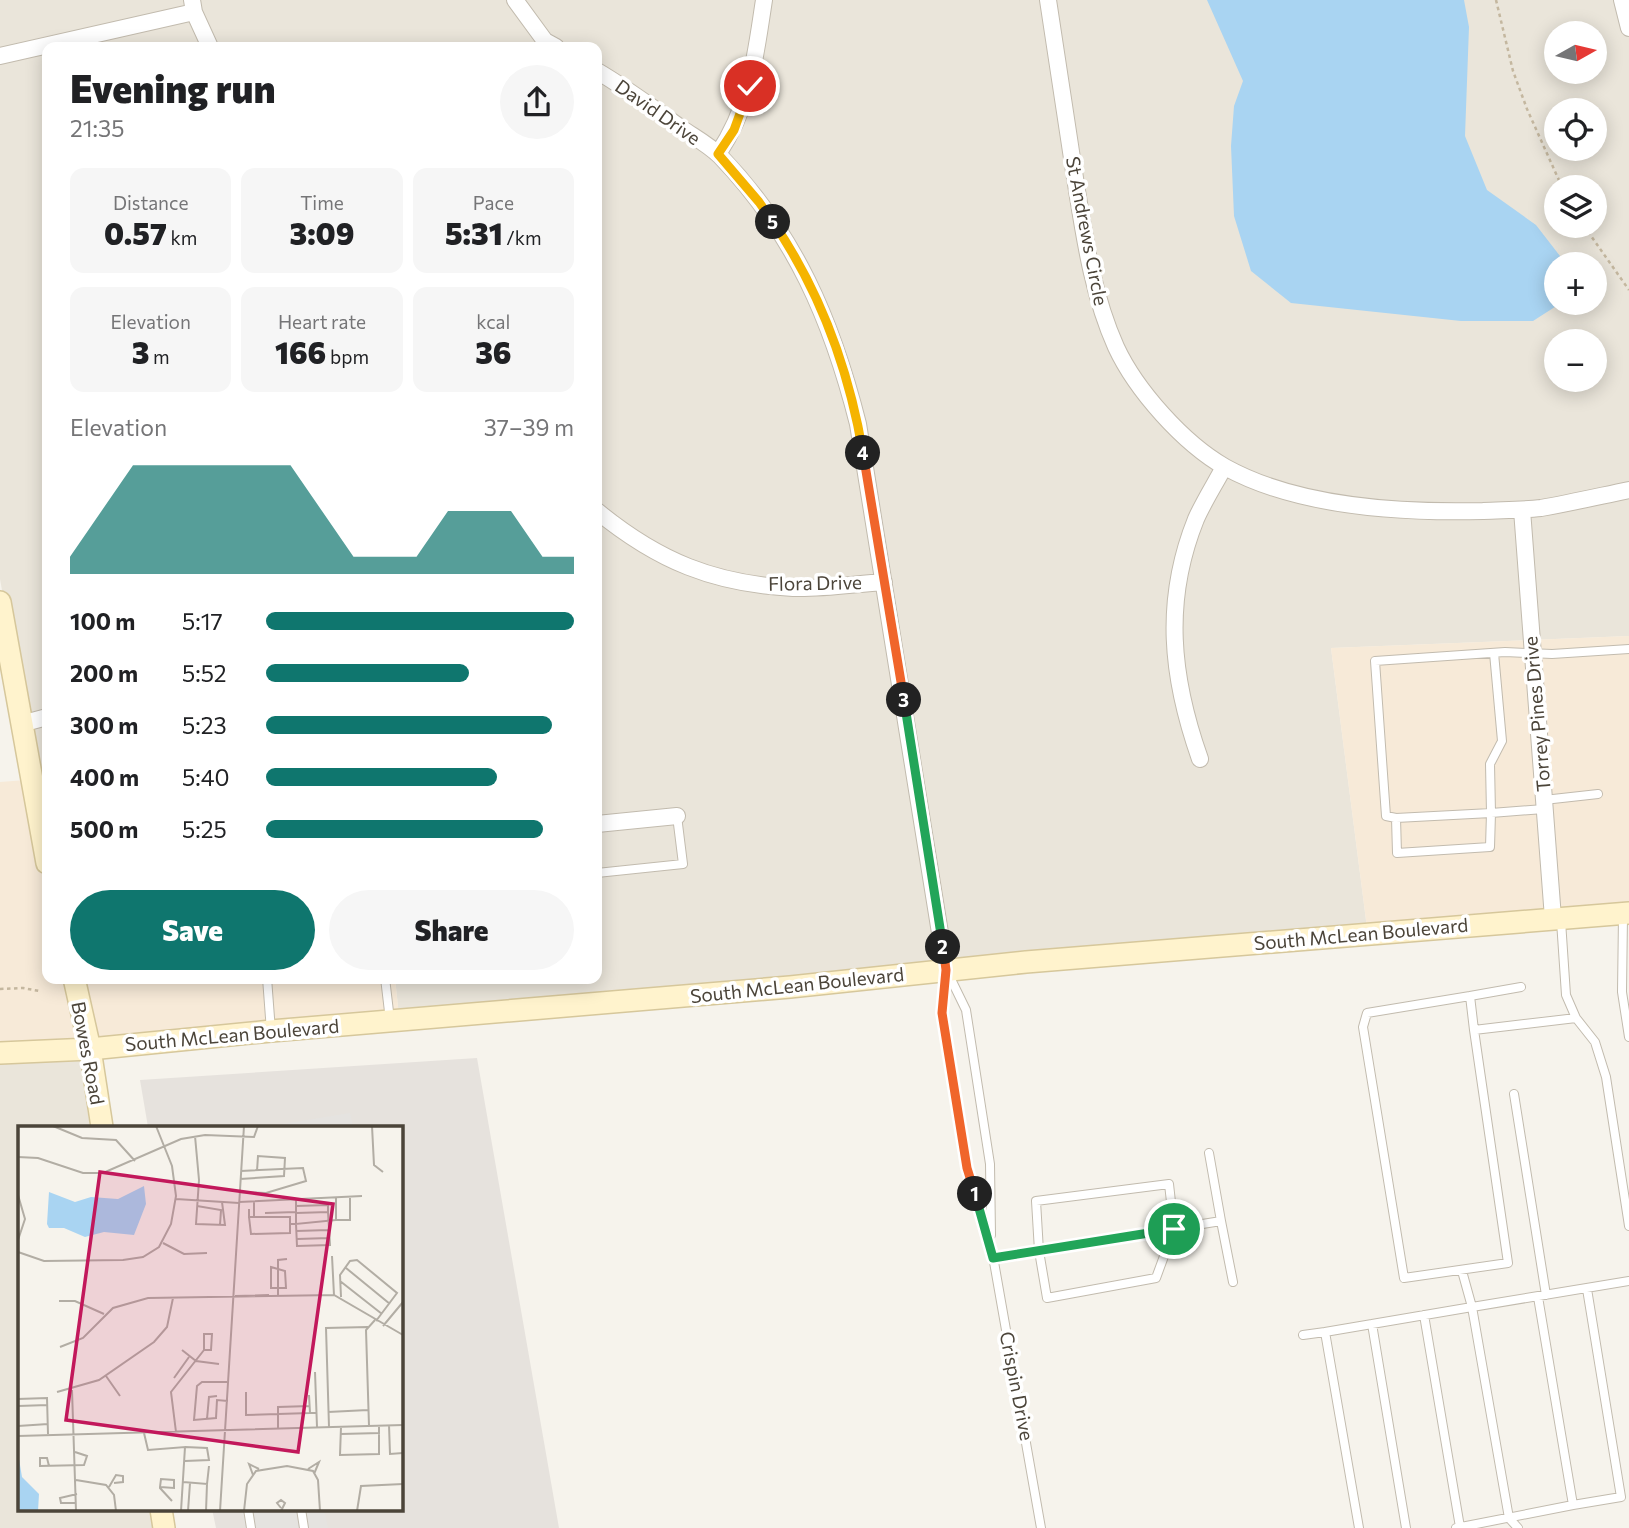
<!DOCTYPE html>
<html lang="en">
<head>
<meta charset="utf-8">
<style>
  :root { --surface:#fff; --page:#f6f6f6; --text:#202124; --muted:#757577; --accent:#0f766e }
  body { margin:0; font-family:Commissioner,sans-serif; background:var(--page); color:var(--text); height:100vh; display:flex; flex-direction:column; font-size:26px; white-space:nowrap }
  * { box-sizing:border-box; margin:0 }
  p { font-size:23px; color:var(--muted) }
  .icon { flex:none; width:38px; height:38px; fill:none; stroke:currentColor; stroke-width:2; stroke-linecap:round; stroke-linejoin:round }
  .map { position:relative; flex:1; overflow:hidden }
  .drawer { position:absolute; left:42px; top:42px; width:560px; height:942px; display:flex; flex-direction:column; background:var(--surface); border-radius:14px; box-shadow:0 4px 18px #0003 }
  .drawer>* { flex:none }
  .needle { width:46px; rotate:82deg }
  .fabs { position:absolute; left:1544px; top:21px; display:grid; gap:14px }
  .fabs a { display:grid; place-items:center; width:63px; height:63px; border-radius:50%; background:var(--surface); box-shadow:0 4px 18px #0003; font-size:35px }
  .pin { position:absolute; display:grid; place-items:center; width:60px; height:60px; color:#fff; margin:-30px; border:4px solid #fff; border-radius:50%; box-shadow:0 2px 7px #0007 }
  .km { position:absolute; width:35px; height:35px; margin:-18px; border-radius:50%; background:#222; color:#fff; font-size:19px; line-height:35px; text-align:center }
  .round { display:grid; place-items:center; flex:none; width:74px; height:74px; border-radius:37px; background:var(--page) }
  .overview { display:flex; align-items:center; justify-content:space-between; height:119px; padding:0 28px }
  h1 { font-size:38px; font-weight:800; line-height:52px }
  .stats { display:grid; grid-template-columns:repeat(3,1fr); gap:10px; height:119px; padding:7px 28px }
  .stats div { display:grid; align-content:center; border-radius:14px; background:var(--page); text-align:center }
  .stats b { font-size:30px; font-weight:800 }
  .stats small { font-size:19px; font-weight:400 }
  .stats p { font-size:19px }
  .chart { height:196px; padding:14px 28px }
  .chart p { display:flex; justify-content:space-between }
  .chart svg { width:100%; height:126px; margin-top:7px; fill:var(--accent); opacity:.7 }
  .action { display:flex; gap:14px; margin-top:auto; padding:14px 28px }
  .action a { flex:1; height:80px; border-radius:42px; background:var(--accent); color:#fff; font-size:28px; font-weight:800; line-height:80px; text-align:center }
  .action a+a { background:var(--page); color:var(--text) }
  ul { padding:0 28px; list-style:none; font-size:23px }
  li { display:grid; grid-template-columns:112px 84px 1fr; align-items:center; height:52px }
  li i { height:18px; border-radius:9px; background:var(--accent) }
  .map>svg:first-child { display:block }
  .residential { fill:#eae5da; fill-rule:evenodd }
  .commercial { fill:#f7ead8 }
  .industrial { fill:#e6e2dd }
  .parking { fill:#e5e3e0 }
  .water { fill:#a9d4f2 }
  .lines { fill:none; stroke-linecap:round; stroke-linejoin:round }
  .lane-casing { stroke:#c2bbae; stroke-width:10 }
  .street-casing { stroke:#c2bbae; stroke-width:18 }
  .secondary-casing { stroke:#d6c79b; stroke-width:24 }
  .path { stroke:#c4b79f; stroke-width:2.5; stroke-dasharray:3.5 3.5; stroke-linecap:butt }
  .lane { stroke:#fff; stroke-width:8 }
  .street { stroke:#fff; stroke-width:16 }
  .secondary { stroke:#fff3cd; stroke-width:21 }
  .split-1-casing { stroke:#fff; stroke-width:14 }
  .split-2-casing { stroke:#fff; stroke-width:14 }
  .split-3-casing { stroke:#fff; stroke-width:14 }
  .split-4-casing { stroke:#fff; stroke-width:14 }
  .split-5-casing { stroke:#fff; stroke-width:14 }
  .split-6-casing { stroke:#fff; stroke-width:14 }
  .split-1 { stroke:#22a559; stroke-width:9 }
  .split-2 { stroke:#f0652b; stroke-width:9 }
  .split-3 { stroke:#22a559; stroke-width:9 }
  .split-4 { stroke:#f0652b; stroke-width:9 }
  .split-5 { stroke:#f5b400; stroke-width:9 }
  .split-6 { stroke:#f5b400; stroke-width:9 }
  .labels { text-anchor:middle; stroke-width:7; stroke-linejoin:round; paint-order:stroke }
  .street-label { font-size:19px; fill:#4b4439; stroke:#fff }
  .inset-road { fill:none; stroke:#b2ada4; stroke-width:2 }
  .view { fill:#c2185b; fill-opacity:0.15; stroke:#c2185b; stroke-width:3.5 }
  .inset-edge { fill:none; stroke:#4b4439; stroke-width:3.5 }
</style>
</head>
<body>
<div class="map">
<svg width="1629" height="1528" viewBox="0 0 1629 1528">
  <rect width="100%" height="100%" fill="#f6f3ec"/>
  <path class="residential" d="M 0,0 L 1629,0 L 1629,636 L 1331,648 L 1367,928 L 399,1016 L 395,978 L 597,978 L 597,47 L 47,47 L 47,818 L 42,818 L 0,579 ZM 1556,33 L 1594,33 L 1594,72 L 1556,72 ZM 1556,110 L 1594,110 L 1594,149 L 1556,149 ZM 1556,187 L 1594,187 L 1594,226 L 1556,226 ZM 1556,264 L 1594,264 L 1594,303 L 1556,303 ZM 1556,341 L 1594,341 L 1594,380 L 1556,380 Z
    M 79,1057 L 90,1127 L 19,1127 L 19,1509 L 153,1509 L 156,1528 L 0,1528 L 0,1062 Z"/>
  <path class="commercial" d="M 1629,636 L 1629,910 L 1367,928 L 1331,648 Z
    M 26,780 L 47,887 L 47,978 L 65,978 L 78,1043 L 0,1048 L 0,782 Z
    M 76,978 L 395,978 L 399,1016 L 89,1042 Z"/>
  <path class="industrial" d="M 477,1058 L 559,1528 L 216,1528 L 212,1509 L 401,1509 L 401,1127 L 148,1127 L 140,1080 Z"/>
  <path class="parking" d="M 350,1113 L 353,1127 L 264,1127 Z
    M 241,1509 L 324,1509 L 328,1528 L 245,1528 Z"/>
  <path class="water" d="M 1207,0 L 1464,0 L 1469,27 L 1465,136 L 1487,190 L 1536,225 L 1560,256 L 1563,264 L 1556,264 L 1556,303 L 1561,303 L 1533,321 L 1461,321 L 1291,303 L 1251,271 L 1234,216 L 1231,146 L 1234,106 L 1243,81 Z"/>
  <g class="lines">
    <g class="lane-casing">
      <path id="lane" d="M 1544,800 L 1598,794
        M 1544,809 L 1491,813 L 1490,847 L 1397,853 L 1396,818 L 1386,816 L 1375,661 L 1505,652 L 1552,654 L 1629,649
        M 1396,818 L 1491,813 L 1490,764 L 1502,741 L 1494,653
        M 597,873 L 683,864 L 677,816
        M 1623,916 L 1622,992 L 1629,1037
        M 1561,921 L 1566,995 L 1576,1018 L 1595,1042 L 1606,1077 L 1629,1226
        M 946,971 L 942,1013 L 967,1168 L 991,1245 L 1041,1528
        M 947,971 L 966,1010 L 990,1164 L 991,1235
        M 267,978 L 271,1031
        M 385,978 L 390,1020
        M 1521,987 L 1470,996 L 1474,1030 L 1576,1018
        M 1470,996 L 1367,1013 L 1363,1027 L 1404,1278 L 1508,1263 L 1474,1030
        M 1514,1094 L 1546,1295
        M 1209,1153 L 1221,1221
        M 1169,1184 L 1174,1229 L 1156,1278 L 1047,1298 L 1039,1251 L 1036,1201 Z
        M 993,1258 L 1221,1221 L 1233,1282
        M 1424,1315 L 1460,1527
        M 1372,1324 L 1406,1528
        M 1303,1335 L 1325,1332
        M 1573,1505 L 1621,1497 L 1587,1289
        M 248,1509 L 251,1528
        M 301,1509 L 304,1528
        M 1359,1528 L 1325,1332 L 1472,1307 L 1462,1271
        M 1456,1528 L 1573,1505 L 1538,1297
        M 1518,1528 L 1509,1518 L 1472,1307 L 1629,1281"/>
    </g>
    <g class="street-casing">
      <path id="street" d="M 192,0 L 194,12 L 210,47
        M 515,0 L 545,41 L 556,47
        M 1048,0 C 1057,59 1066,118 1075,178 C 1084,234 1092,294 1116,347 C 1136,390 1183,443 1225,467 C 1297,507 1402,513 1483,511 C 1502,510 1522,510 1541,508 C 1570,503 1600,496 1629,490
        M 1622,0 L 1629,28
        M 0,56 L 194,12
        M 597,71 C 626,88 653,108 681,128 C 694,137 709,145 720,156 C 795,234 832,321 858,424 L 946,970
        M 718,154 C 751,104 755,58 764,0
        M 1522,510 L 1553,918
        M 597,511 C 658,561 714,584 793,588 C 823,589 854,584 884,582
        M 21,724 L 47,717
        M 1200,759 C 1171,677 1163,601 1196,519 C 1204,501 1215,484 1224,467
        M 597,824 L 677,816"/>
    </g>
    <g class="secondary-casing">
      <path id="secondary" d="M 0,602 L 47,863
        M 74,978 L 90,1049 L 102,1127
        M 0,1053 L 90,1049 L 271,1031 L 790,987 L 1026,962 L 1629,913
        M 161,1509 L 164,1528"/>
    </g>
    <path class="path" d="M 1496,0 L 1513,71 L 1527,109 L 1562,187
      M 1584,226 L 1629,290
      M 0,989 L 23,988 L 39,991"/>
    <use href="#lane" class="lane"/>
    <use href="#street" class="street"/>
    <use href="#secondary" class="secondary"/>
  </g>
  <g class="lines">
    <g class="split-1-casing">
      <path id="split-1" d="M 975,1194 L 993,1258 L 1174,1229"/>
    </g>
    <g class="split-2-casing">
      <path id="split-2" d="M 943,947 L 946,970 L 942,1013 L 967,1168 L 975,1194"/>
    </g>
    <g class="split-3-casing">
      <path id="split-3" d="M 904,700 L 943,947"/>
    </g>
    <g class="split-4-casing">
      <path id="split-4" d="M 863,453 L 904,700"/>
    </g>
    <g class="split-5-casing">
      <path id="split-5" d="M 773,222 C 820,291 849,370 863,453"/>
    </g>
    <g class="split-6-casing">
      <path id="split-6" d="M 750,86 L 734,130 L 718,154 L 759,202 L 773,222"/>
    </g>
    <use href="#split-1" class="split-1"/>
    <use href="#split-2" class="split-2"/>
    <use href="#split-3" class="split-3"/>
    <use href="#split-4" class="split-4"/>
    <use href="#split-5" class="split-5"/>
    <use href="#split-6" class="split-6"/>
  </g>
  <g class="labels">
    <g class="street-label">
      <text transform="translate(658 112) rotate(35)" y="7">David Drive</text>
      <text transform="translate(1087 231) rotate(79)" y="7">St Andrews Circle</text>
      <text transform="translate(815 583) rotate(-1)" y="7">Flora Drive</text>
      <text transform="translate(1537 714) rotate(-95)" y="7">Torrey Pines Drive</text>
      <text transform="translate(1361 934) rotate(-5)" y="7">South McLean Boulevard</text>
      <text transform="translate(797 985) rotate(-6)" y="7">South McLean Boulevard</text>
      <text transform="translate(232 1035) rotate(-5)" y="7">South McLean Boulevard</text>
      <text transform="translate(88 1053) rotate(79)" y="7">Bowes Road</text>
      <text transform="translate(1017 1386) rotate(79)" y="7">Crispin Drive</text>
    </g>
  </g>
  <g transform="translate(18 1126)">
    <rect width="385" height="385" fill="#f6f3ec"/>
    <path d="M 126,60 L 128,78 L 116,109 L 86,106 L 67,111 L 46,102 L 31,102 L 29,98 L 31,66 L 57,76 L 73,71 L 100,73 ZM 0,327 L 4,351 L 21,368 L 20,385 L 0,385 Z" fill="#a9d4f2"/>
    <path class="inset-road" d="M 35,0 L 64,12 L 98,14 L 117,35M 354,0 L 356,39 L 365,46M 177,10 L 181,54 L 178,98 L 207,99 L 204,76M 0,31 L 20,32 L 65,47 L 85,47 L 163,13 L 187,9 L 236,11 L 240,0M 222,53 L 266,50 L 267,32 L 240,30 L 239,45M 221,66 L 248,67 L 288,55 L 285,42 L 223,45M 0,69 L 7,93 L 0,114M 318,71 L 318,94 L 332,94 L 332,70M 278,72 L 278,98 L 318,94M 158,73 L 221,77M 221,76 L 344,70M 179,80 L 203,84 L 202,99M 278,80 L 310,79 L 310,86M 231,83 L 231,91 L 236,91 L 236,76M 247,87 L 278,86M 231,91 L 233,108 L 272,107 L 272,91 L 236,91M 272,98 L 278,98 L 279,120 L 312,119 L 310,86 L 278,87M 278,105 L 311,104M 279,113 L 311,112M 145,117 L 166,128 L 189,127M 0,126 L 26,135 L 105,134 L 125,131 L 141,121 L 153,98 L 158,70 L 154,40 L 138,0M 314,130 L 316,169M 253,141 L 267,145 L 268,162 L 253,162 ZM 328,142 L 372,178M 322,155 L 364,188M 260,169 L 260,134 L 269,133M 217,170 L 251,169M 323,171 L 322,149 L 332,135 L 339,134 L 379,167 L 358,195M 41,175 L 57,175 L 86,188M 365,200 L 385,176M 42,221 L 65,212 L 95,182 L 130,172 L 316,169 L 385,209M 164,224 L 178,235 L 201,238M 297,246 L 299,301M 88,250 L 102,270M 156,252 L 171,231M 209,256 L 184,256 L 179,260 L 176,294 L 198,292 L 199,274 L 210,275M 54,264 L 58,385M 39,266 L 81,254 L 136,216 L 149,201 L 155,172M 228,266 L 228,289 L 292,287M 291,269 L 292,287 L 298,287M 0,280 L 30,279M 310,286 L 350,284M 189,293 L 191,271 L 199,270M 371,299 L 372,328 L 385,327M 0,300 L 0,273 L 29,272 L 30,308M 0,300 L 30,298M 351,300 L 348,204 L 357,194M 311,301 L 308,202 L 350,201M 323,301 L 322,329 L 361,328 L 361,300M 260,302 L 260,281 L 292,280M 158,306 L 153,266 L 186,224 L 186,208 L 194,208 L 193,224 L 186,224M 126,307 L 130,324 L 167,321 L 163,385M 323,308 L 362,307M 0,310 L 385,299M 167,335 L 191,334 L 189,322 L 167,321M 31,340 L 29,332 L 22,332 L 22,340 L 66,339 L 69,330 L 57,326M 290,343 L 301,336 L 296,348M 235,349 L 231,338 L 241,343M 58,354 L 88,359 L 96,369 L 98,385M 165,356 L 189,358 L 191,340M 91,361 L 98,349 L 105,350 L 105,356 L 96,357M 142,361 L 156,362 L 156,354 L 143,353 L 142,361 L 142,362 L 154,375M 58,377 L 43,377 L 42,372 L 59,368M 263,382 L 259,377 L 263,374 L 267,377 L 263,385M 170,385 L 172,357M 188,385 L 189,358M 202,385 L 226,0M 226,385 L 229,358 L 238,345 L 269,340 L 295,345 L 300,354 L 302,385M 339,385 L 343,360 L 385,358"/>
    <path class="view" d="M 82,46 L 315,78 L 280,326 L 48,294 Z"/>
    <rect width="385" height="385" class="inset-edge"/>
  </g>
</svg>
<div class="fabs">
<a><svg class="needle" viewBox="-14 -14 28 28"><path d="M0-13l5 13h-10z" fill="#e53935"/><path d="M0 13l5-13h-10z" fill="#757577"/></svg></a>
<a><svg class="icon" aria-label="locate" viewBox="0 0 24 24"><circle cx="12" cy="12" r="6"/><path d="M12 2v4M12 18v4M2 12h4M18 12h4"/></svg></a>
<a><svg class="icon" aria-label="layers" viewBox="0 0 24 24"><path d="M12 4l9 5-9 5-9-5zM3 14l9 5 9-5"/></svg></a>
<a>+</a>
<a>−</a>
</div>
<div class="pin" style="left:1174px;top:1229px;background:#1e9e55"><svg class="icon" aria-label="arrive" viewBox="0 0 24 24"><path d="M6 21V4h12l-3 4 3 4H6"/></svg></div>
<div class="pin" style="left:750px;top:86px;background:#d93025"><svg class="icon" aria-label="check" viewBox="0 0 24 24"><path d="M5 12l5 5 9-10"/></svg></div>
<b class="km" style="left:975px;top:1194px">1</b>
<b class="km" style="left:943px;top:947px">2</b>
<b class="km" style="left:904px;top:700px">3</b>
<b class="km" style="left:863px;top:453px">4</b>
<b class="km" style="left:773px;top:222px">5</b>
<section class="drawer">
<div class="overview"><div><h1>Evening run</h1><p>21:35</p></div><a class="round"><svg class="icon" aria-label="share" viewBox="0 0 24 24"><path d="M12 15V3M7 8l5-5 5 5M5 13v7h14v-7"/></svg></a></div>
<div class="stats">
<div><p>Distance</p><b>0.57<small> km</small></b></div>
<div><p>Time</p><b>3:09</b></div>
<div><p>Pace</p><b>5:31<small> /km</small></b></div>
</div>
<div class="stats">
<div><p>Elevation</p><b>3<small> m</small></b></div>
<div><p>Heart rate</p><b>166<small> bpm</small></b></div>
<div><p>kcal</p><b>36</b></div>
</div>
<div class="chart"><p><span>Elevation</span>37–39 m</p>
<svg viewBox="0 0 160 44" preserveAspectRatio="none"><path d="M0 44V38L10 22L20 6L30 6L40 6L50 6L60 6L70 6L80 22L90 38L100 38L110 38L120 22L130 22L140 22L150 38L160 38V44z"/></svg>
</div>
<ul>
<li><b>100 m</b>5:17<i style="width:100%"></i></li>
<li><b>200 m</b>5:52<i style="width:66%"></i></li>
<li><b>300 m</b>5:23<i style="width:93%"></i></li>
<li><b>400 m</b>5:40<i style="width:75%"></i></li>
<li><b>500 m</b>5:25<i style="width:90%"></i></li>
</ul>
<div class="action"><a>Save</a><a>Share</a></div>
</section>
</div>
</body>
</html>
